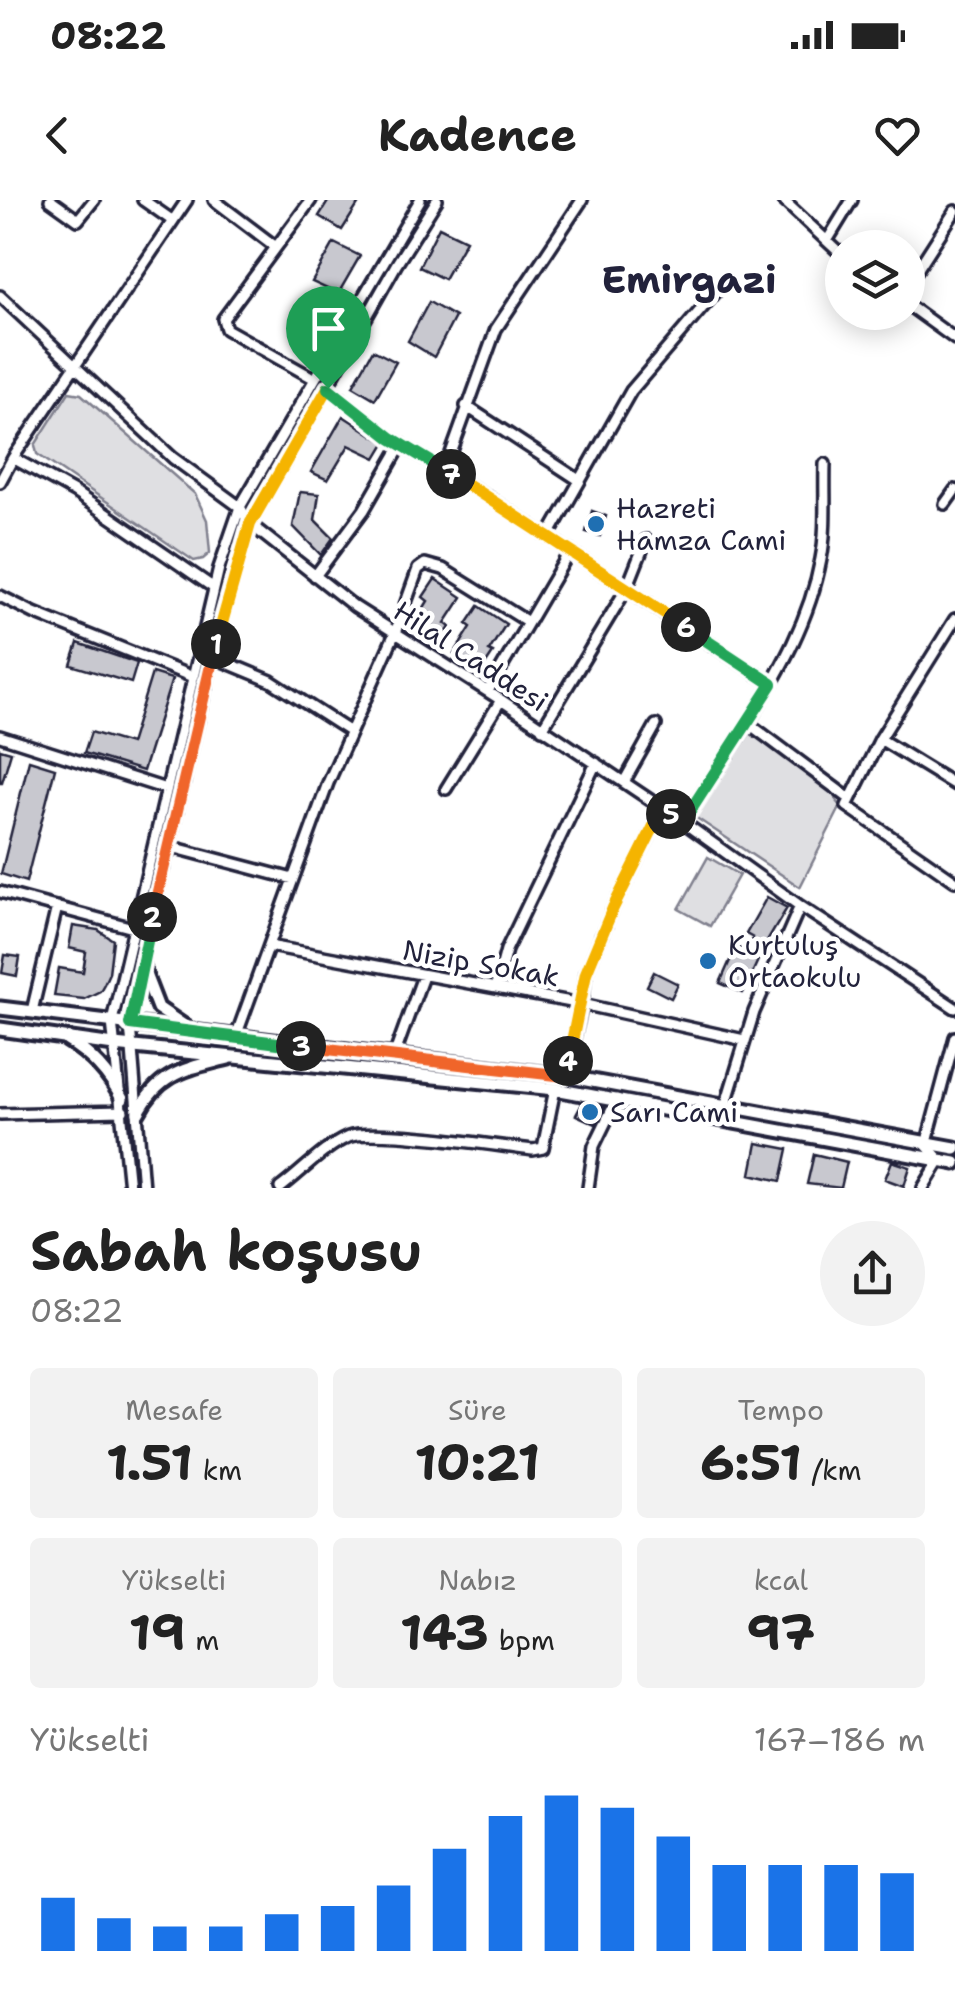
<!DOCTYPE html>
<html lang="tr">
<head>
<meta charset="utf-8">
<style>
  :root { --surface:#fff; --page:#f2f2f2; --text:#222; --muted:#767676; --accent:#1a73e8 }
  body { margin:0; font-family:"Shantell Sans",sans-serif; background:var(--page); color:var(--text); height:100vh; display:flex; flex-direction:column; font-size:38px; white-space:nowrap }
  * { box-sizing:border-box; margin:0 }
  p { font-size:32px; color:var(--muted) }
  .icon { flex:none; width:55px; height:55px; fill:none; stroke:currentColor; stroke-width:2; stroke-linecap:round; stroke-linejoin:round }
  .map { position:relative; height:988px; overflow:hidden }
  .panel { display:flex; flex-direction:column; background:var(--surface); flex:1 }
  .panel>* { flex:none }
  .buttons { position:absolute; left:825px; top:30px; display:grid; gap:20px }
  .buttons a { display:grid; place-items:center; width:100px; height:100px; border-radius:50%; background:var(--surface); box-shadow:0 5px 25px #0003; font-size:50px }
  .pin { position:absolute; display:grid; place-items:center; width:85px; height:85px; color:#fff; margin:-102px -42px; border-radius:50% 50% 50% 0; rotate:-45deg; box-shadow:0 0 10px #0007 }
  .pin .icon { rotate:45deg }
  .km { position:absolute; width:50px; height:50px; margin:-25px; border-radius:50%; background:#222; color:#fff; font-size:28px; line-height:50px; text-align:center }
  .round { display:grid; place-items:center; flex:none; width:105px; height:105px; border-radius:52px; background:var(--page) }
  .summary { display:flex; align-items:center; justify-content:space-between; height:170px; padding:0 30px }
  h1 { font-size:55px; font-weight:700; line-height:75px }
  .figures { display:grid; grid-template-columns:repeat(3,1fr); gap:15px; height:170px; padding:10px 30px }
  .figures div { display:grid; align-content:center; border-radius:10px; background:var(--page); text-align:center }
  .figures b { font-size:50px; font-weight:700 }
  .figures small { font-size:28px; font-weight:400 }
  .figures p { font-size:28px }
  .chart { height:280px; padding:20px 30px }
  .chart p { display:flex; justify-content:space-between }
  .chart svg { width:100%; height:180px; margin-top:10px; stroke:var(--accent); stroke-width:6 }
  .status { display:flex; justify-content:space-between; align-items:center; height:70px; padding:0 50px; background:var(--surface); direction:ltr }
  .status svg { height:28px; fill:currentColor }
  header { display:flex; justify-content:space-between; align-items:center; height:130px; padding:0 30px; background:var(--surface); font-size:45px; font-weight:700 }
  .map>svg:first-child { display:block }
  .green { fill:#dfdfe2; stroke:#80808e; stroke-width:2.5 }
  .building { fill:#c8c8cf; stroke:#22223b; stroke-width:2.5 }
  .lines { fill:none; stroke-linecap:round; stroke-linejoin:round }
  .minor-casing { stroke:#22223b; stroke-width:16 }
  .major-casing { stroke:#22223b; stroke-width:19 }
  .minor { stroke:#fff; stroke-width:9 }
  .major { stroke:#fff; stroke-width:11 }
  .split-1-casing { stroke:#fff; stroke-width:20 }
  .split-2-casing { stroke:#fff; stroke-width:20 }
  .split-3-casing { stroke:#fff; stroke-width:20 }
  .split-4-casing { stroke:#fff; stroke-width:20 }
  .split-5-casing { stroke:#fff; stroke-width:20 }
  .split-6-casing { stroke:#fff; stroke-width:20 }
  .split-7-casing { stroke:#fff; stroke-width:20 }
  .split-8-casing { stroke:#fff; stroke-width:20 }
  .split-1 { stroke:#f5b400; stroke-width:12 }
  .split-2 { stroke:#f0652b; stroke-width:12 }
  .split-3 { stroke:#22a559; stroke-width:12 }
  .split-4 { stroke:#f0652b; stroke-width:12 }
  .split-5 { stroke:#f5b400; stroke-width:12 }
  .split-6 { stroke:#22a559; stroke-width:12 }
  .split-7 { stroke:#f5b400; stroke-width:12 }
  .split-8 { stroke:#22a559; stroke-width:12 }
  .poi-dot { fill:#1f6fb2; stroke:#fff; stroke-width:4 }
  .labels { text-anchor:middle; stroke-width:9; stroke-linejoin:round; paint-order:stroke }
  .poi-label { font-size:28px; fill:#22223b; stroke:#fff; text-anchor:start }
  .street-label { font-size:28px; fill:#22223b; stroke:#fff }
  .district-label { font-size:38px; font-weight:bold; fill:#22223b; stroke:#fff }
</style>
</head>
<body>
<div class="status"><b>08:22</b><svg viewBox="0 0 49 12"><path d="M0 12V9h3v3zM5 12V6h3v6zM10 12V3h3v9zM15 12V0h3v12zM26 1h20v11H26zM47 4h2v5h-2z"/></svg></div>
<header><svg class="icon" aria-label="back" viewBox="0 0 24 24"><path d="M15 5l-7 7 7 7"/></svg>Kadence<svg class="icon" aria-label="heart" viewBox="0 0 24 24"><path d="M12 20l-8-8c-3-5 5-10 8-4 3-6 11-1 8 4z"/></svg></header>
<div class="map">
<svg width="955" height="988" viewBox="0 0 955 988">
  <rect width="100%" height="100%" fill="#fff"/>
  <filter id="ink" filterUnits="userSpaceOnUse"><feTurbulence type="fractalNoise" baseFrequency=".01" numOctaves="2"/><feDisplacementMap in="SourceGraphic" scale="20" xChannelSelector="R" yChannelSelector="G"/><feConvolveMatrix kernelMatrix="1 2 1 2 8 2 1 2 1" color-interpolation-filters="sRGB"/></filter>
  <g filter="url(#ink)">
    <path class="green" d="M 69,192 L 81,194 L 195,294 L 207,320 L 210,353 L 203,359 L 194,361 L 37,254 L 35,245 Z
      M 751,532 L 837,595 L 836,600 L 841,606 L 800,687 L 695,617 Z
      M 708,657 L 739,675 L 710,726 L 679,709 Z"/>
    <path class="building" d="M 329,0 L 361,0 L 342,30 L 319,16 Z
      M 439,27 L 466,40 L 444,79 L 419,67 Z
      M 334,43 L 360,56 L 338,94 L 312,82 Z
      M 429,102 L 455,117 L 434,157 L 408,141 Z
      M 373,150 L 396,162 L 375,199 L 353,186 Z
      M 343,216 L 385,243 L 376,258 L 349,245 L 328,280 L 311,272 Z
      M 300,292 L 319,294 L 315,320 L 333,338 L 321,355 L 293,326 Z
      M 592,311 L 606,316 L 600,336 L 586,332 Z
      M 435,379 L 462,397 L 445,423 L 450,427 L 439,445 L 412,427 L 428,401 L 423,397 Z
      M 479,406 L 506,424 L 489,451 L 493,453 L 481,471 L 454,454 L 471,427 L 467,424 Z
      M 78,443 L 137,463 L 131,483 L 71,465 Z
      M 152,473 L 172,479 L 143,571 L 84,553 L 91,532 L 130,544 Z
      M 0,549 L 11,552 L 2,582 L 0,582 Z
      M 29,560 L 55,568 L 26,682 L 1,674 Z
      M 767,697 L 787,708 L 765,745 L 743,793 L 720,783 L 736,747 L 747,752 L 753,738 L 746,734 Z
      M 73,726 L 98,730 L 113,740 L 109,773 L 104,784 L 100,791 L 84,799 L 54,796 L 59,768 L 83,772 L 86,752 L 69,748 Z
      M 5,755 L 20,757 L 17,776 L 2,773 Z
      M 654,772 L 678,784 L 671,798 L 647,786 Z
      M 582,904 L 604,908 L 596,924 L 576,915 Z
      M 757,943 L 788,949 L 781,981 L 751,974 Z
      M 814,954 L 847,962 L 841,988 L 807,984 Z
      M 892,961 L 910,967 L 904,986 L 885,979 Z"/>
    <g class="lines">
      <g class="minor-casing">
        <path id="minor" d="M 50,0 L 78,20 L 94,0
          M 143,0 L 173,21
          M 214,0 L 276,47
          M 311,0 L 223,119 L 226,129 L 315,179
          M 783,0 L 842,55
          M 827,41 L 852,0
          M 908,84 L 955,11
          M 0,96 L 173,258 L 240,307 L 250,324 L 355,407 L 501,500 L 683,622 L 800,706 L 955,808
          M 908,105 L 955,139
          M 328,188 L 391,238 L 472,287 L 772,484
          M 466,206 L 579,280
          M 13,258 L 74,292 L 214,388
          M 825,264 C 824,295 827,329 821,359 C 810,419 780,471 748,523 L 850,599
          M 445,270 L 496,129 L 582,0
          M 0,282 L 13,258 L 187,0
          M 945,304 L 955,290
          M 548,337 L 631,191 L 716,92
          M 315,376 L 364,310 L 402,244
          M 0,396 L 34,413 L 193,477
          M 955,419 L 880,539 L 847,606 L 955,681
          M 213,457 L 271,481 L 349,531
          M 488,491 L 570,351
          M 542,529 L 627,388 L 646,340
          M 0,536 L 166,589
          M 880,539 L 955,585
          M 624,582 L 656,525
          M 446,589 L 501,500
          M 683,622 L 748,523
          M 168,646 L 293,679
          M 0,692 L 133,728
          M 269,746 L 582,804 L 744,840
          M 496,787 L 506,750 L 596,563
          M 32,811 L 57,707
          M 235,839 L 328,583 L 395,433 L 418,369 L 425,364 L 443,369 L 528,422
          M 394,856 L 423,776
          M 565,876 L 582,804 L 586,773 L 613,708 L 663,609
          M 725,907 L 754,812 L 800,706
          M 0,914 L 123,911
          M 129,988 L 112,821 L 219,368 L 240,307 L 420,0
          M 143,988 L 130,824 L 141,764 L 223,415 L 250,324 L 396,65 L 437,0
          M 280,988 C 302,972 323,948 348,937 C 372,927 501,946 533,950 L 543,948 L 555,889
          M 588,988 L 594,946 L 617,899
          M 923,988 L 940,960 L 926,945 L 955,837"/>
      </g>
      <g class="major-casing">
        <path id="major" d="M 141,764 L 158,808 L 187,828
          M 0,808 L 565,876 L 955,948
          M 0,829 L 114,845 L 555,889 L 955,963
          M 67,840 C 92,855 109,873 122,899
          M 138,913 C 161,870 188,869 232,857"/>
      </g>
      <use href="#minor" class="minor"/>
      <use href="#major" class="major"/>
    </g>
  </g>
  <g class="lines" filter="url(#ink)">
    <g class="split-1-casing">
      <path id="split-1" d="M 216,444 L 250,324 L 328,188"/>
    </g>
    <g class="split-2-casing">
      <path id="split-2" d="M 152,717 L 216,444"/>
    </g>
    <g class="split-3-casing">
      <path id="split-3" d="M 152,717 L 130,824 L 301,846"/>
    </g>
    <g class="split-4-casing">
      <path id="split-4" d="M 301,846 L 565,876 L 568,861"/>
    </g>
    <g class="split-5-casing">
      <path id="split-5" d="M 568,861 L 586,773 L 613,708 L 663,608 L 671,614"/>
    </g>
    <g class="split-6-casing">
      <path id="split-6" d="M 671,614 L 683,622 L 772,484 L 686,427"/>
    </g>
    <g class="split-7-casing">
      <path id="split-7" d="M 451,274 L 686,427"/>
    </g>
    <g class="split-8-casing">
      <path id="split-8" d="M 328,188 L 391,238 L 451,274"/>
    </g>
    <use href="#split-1" class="split-1"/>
    <use href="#split-2" class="split-2"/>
    <use href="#split-3" class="split-3"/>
    <use href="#split-4" class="split-4"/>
    <use href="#split-5" class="split-5"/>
    <use href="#split-6" class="split-6"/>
    <use href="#split-7" class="split-7"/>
    <use href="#split-8" class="split-8"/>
  </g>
  <g class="poi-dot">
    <circle cx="596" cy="324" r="10"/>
    <circle cx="708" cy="761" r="10"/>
    <circle cx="590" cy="912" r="10"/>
  </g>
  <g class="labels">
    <g class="poi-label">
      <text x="616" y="318">Hazreti<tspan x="616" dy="32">Hamza Cami</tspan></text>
      <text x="728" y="755">Kurtuluş<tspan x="728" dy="32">Ortaokulu</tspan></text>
      <text x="610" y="922">Sarı Cami</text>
    </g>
    <g class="street-label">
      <text transform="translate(471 456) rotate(33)" y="10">Hilal Caddesi</text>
      <text transform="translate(481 763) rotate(10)" y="10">Nizip Sokak</text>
    </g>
    <g class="district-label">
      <text x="689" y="93">Emirgazi</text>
    </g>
  </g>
</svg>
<div class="buttons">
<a><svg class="icon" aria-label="layers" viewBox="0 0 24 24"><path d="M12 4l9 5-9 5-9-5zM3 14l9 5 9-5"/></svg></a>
</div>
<div class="pin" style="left:328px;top:188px;background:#1e9e55"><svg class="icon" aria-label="arrive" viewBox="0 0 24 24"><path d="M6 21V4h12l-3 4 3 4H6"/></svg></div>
<b class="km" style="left:216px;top:444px">1</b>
<b class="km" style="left:152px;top:717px">2</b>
<b class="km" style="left:301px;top:846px">3</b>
<b class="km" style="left:568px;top:861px">4</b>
<b class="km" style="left:671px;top:614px">5</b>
<b class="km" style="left:686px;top:427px">6</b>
<b class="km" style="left:451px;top:274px">7</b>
</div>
<section class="panel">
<div class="summary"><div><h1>Sabah koşusu</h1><p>08:22</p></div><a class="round"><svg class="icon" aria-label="share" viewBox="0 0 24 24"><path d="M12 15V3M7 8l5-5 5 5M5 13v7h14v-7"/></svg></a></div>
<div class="figures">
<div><p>Mesafe</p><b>1.51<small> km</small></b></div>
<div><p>Süre</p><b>10:21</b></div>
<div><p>Tempo</p><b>6:51<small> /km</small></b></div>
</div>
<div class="figures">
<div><p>Yükselti</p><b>19<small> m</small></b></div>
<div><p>Nabız</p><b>143<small> bpm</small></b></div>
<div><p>kcal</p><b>97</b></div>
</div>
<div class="chart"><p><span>Yükselti</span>167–186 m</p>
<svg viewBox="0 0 160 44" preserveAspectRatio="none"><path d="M5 44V31M15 44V36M25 44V38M35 44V38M45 44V35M55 44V33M65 44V28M75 44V19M85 44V11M95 44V6M105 44V9M115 44V16M125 44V23M135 44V23M145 44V23M155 44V25"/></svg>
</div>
</section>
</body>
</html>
